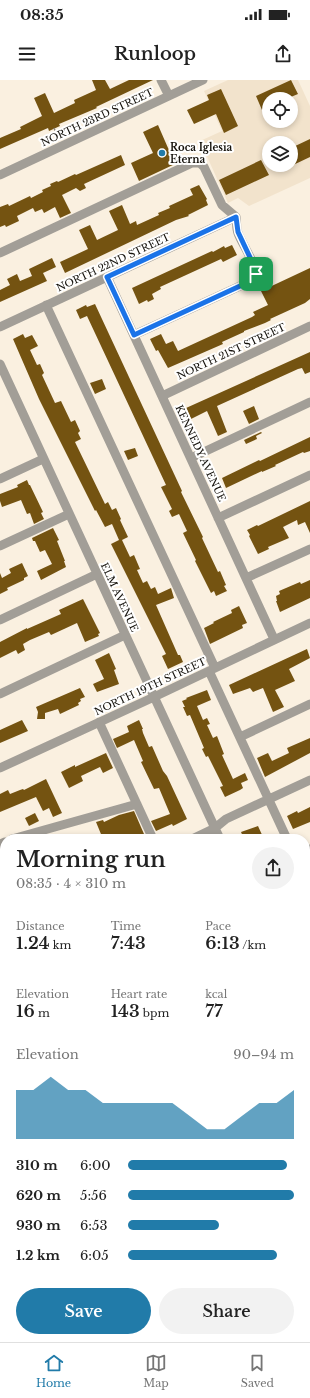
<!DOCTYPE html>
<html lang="en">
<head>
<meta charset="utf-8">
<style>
  :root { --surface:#fff; --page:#f2f2f2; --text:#222; --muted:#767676; --line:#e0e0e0; --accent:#217ba9 }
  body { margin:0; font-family:"Libre Baskerville",serif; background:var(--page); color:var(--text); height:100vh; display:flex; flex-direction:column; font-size:15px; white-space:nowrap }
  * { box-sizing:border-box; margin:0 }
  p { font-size:13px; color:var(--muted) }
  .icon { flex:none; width:22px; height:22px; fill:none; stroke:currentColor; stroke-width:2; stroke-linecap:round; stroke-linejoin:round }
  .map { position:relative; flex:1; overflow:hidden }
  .panel { position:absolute; left:0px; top:754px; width:310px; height:508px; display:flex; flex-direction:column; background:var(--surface); border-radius:16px 16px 0 0; box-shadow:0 2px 6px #0003 }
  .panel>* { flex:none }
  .fabs { position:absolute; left:262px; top:12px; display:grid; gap:8px }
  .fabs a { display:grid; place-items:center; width:36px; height:36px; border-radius:50%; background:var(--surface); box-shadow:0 2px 6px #0003; font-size:20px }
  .pin { position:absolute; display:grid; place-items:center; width:34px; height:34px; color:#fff; margin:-17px; border-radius:8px; box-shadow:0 2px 6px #0006 }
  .round { display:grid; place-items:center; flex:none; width:42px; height:42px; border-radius:21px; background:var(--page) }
  .head { display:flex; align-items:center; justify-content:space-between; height:68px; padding:0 16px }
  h1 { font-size:22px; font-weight:600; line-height:30px }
  .metrics { display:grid; grid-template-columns:repeat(3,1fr); gap:6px; height:68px; padding:4px 16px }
  .metrics div { display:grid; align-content:center }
  .metrics b { font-size:17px; font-weight:600 }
  .metrics small { font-size:11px; font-weight:400 }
  .metrics p { font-size:11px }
  .chart { height:112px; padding:8px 16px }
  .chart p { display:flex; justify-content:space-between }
  .chart svg { width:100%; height:72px; margin-top:4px; fill:var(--accent); opacity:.7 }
  .button { display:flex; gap:8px; margin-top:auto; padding:8px 16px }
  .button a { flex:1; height:46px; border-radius:24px; background:var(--accent); color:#fff; font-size:16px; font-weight:600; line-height:46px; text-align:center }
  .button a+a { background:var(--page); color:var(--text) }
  ul { padding:0 16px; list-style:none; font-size:13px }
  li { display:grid; grid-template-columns:64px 48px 1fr; align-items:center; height:30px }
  li i { height:10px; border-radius:5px; background:var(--accent) }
  .status { display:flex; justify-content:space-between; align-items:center; height:28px; padding:0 20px; background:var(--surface); direction:ltr }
  .status svg { height:11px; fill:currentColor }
  header { display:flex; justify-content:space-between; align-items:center; height:52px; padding:0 16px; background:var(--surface); font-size:18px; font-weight:600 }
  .menu { display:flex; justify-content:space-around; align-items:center; height:56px; border-top:1px solid var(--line); background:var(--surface); font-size:11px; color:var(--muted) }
  .menu a { display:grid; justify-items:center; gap:2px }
  .menu .active { color:var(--accent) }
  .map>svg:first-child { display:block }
  .built { fill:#f2e3cc; fill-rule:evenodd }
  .green { fill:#f2cd93 }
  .building { fill:#745311 }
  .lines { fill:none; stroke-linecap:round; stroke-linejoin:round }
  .path { stroke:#8a8479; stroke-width:1.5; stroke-dasharray:3 2; stroke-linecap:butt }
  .minor { stroke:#a29e97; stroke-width:9 }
  .route-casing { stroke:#fff; stroke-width:8 }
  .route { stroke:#1a73e8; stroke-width:5 }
  .poi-dot { fill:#217ba9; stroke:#fff; stroke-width:1.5 }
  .labels { text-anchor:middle; stroke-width:4; stroke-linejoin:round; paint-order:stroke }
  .street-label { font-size:10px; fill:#15120c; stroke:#fff }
  .poi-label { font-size:10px; font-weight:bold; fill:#15120c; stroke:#fff; text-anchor:start }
</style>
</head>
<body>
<div class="status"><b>08:35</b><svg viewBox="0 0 49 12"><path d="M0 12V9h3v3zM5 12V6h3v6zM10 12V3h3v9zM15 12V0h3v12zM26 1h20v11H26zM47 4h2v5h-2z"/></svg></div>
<header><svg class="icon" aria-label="menu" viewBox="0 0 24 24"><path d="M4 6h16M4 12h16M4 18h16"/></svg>Runloop<svg class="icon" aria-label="share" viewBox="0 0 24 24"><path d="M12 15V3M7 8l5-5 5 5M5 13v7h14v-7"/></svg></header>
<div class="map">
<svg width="310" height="1262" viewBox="0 0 310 1262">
  <rect width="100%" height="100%" fill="#faf0e0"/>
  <path class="built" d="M 228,0 L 298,0 L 310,26 L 310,98 L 249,126 L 238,118 L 228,123 L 200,61 L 222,51 L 204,11 ZM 269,19 L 291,19 L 291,41 L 269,41 ZM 269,63 L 291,63 L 291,85 L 269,85 Z"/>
  <path class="green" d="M 174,1257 L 226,1257 L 229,1262 L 172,1262 Z"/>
  <path class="building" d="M 92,0 L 105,0 L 110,9 L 129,0 L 153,0 L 96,27 L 97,28 L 59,44 L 60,46 L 49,51 L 48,48 L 0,69 L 0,58 L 21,49 L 20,47 L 42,36 L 34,18 L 45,13 L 54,33 L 75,23 L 74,20 L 96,10 Z
    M 291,0 L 298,14 L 286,19 L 269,19 L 269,27 L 262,30 L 256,16 Z
    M 221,9 L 238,46 L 224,53 L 216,34 L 194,44 L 187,30 L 209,20 L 207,15 Z
    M 158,45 L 175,84 L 139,101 L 131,83 L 153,73 L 143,52 Z
    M 310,59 L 310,77 L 291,86 L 291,68 Z
    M 121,75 L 125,85 L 84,104 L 86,108 L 80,111 L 76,108 L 62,115 L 71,133 L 60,138 L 55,127 L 44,133 L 42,129 L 35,132 L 33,128 L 17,136 L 19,141 L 6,147 L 5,145 L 0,147 L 0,127 L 8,124 L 9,126 L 30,116 L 31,118 L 43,112 L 42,110 L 51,106 L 50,104 L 57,101 L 58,102 L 75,94 L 76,95 Z
    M 261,80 L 269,95 L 226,115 L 219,100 Z
    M 199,105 L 207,119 L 206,120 L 208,125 L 188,135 L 189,136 L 176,140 L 65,193 L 60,182 L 88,169 L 79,150 L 90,145 L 97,160 L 118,150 L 109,131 L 122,125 L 130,144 L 136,141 L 137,145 L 159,135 L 158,133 L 170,128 L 169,126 L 193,115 L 190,109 Z
    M 232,165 L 237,175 L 223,182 L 221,179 L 160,207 L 161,209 L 152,214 L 154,219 L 148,222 L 147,220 L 139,224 L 132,208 L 212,171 L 213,172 L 224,166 L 225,168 Z
    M 52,178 L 56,187 L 43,193 L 47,201 L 0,222 L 0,210 L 10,205 L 7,199 L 17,194 L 20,201 L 32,196 L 29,189 Z
    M 310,188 L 310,219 L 305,223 L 270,239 L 271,240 L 265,243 L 244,251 L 244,252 L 222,262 L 223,264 L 168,288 L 158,270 L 156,271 L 150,259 L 161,254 L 166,264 L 173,261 L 178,271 L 252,237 L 255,235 L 253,232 L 268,225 L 261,211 Z
    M 95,224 L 182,411 L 181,412 L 203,457 L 202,458 L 218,492 L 220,491 L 226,505 L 224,506 L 227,511 L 216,516 L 214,511 L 211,513 L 195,481 L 196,480 L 183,453 L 187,451 L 179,434 L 172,437 L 169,431 L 172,429 L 161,407 L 166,405 L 87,236 L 80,239 L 76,230 L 86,225 L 87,227 Z
    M 23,254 L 25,258 L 32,255 L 38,266 L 30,270 L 37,285 L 40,284 L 44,293 L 42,295 L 55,323 L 61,321 L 71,342 L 75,340 L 80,351 L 78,353 L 81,359 L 75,362 L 105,424 L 108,422 L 112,430 L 116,428 L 121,439 L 120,440 L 128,457 L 122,460 L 130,477 L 134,475 L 140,489 L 137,490 L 143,503 L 147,501 L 151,509 L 155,507 L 158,514 L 171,508 L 174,518 L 156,525 L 178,575 L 180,575 L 183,582 L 168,589 L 162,576 L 166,574 L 111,464 L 119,460 L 112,444 L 105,447 L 96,430 L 95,431 L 39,319 L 13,259 Z
    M 310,272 L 310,292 L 305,294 L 302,288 L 298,289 L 217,326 L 227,352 L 218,356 L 207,331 L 191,339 L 186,328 Z
    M 102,299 L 106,309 L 95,314 L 90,303 Z
    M 254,326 L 259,339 L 249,344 L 243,331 Z
    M 261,352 L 262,353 L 256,356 L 257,359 L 246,364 L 244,360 Z
    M 310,357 L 310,371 L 304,373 L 303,372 L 275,385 L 276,386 L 262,392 L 262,391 L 226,408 L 222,398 L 259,380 L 260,381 Z
    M 135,368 L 138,376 L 128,380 L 124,371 Z
    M 27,400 L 29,405 L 30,405 L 43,432 L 41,433 L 44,439 L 34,444 L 30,433 L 27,434 L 21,420 L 2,427 L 0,421 L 0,414 L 18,407 L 17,405 Z
    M 310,421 L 310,453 L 305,442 L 298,445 L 297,440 L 283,447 L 289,458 L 268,467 L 269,469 L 258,474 L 249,456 L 250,455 L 247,450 L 257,445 L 258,446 Z
    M 53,448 L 59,460 L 57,461 L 65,481 L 64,481 L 66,487 L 41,500 L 37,491 L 52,484 L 45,470 L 40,472 L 35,461 L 33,461 L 32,458 Z
    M 22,483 L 28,496 L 24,498 L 24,500 L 7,508 L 8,510 L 0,514 L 0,493 L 2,498 L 11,493 L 9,489 Z
    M 310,500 L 310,518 L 280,532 L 276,521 L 277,521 L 276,516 L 280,514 L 279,511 L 300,502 L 301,504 Z
    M 83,519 L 100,553 L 98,554 L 99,556 L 85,562 L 77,543 L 51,555 L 49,552 L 30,560 L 23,564 L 25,570 L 18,574 L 16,570 L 0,578 L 0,562 L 27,548 L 27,549 L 61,534 L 59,530 Z
    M 239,526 L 247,543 L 242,545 L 243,548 L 210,564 L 204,548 L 214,543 L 213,542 L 232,533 L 231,530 Z
    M 307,569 L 310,578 L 289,589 L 295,601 L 275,610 L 284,627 L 273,632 L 263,608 L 253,612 L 250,608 L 233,614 L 229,605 Z
    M 109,573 L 116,589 L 114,590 L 119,604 L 97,612 L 93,604 L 104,599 L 95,580 Z
    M 80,608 L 85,617 L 80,619 L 81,621 L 78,623 L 79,625 L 60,634 L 58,629 L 45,633 L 45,639 L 37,639 L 38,632 L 36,627 Z
    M 207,610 L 211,620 L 197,626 L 203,640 L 207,638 L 210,644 L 207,645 L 213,658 L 217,656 L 224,674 L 222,675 L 233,699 L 245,693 L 248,700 L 241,703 L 243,708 L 240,710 L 225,717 L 220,707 L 223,706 L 208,676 L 206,677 L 202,669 L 204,668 L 190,635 L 187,636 L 183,627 L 185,627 L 182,621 L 187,619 L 186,618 Z
    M 22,640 L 28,651 L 0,663 L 0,650 Z
    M 139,640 L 143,649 L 142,649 L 143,653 L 149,667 L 152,666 L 163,691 L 167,696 L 187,739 L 173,746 L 172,744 L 156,751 L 151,741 L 170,734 L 159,708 L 154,709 L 141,682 L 143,681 L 134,660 L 117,668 L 113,659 L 129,652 L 127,646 Z
    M 310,658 L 310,673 L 265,697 L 257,678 L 268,673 L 272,681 L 289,673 L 287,668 Z
    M 106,673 L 113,688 L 103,693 L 100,687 L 81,696 L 83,701 L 69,708 L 61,692 L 75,685 L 75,687 Z
    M 46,699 L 62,733 L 53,737 L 49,728 L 43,731 L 36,717 L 0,732 L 0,714 L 8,710 L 10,714 L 20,710 L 23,709 L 24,710 Z
    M 310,727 L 310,742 L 293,749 L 287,736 L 297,731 L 298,733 Z
    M 134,731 L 144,754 L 141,755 L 141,757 L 136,759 L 103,759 L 96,742 L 103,740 L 104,742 L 119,735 Z
    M 35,733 L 39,741 L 29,746 L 25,738 Z
    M 258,746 L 263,757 L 259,759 L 244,759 L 241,752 Z"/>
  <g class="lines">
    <path class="path" d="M 54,48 L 58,58"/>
    <path class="minor" d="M 161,0 L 169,16
      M 0,95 L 203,0
      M 0,173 L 192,83 L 200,83 L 204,87 L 222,125 L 236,137 C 237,142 236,148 238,153 C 242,165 261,189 253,200 L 134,255
      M 107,197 L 274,559
      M 46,225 L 215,588
      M 0,247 L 236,137
      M 0,284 L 220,759
      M 162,316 L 310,246
      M 191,378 L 310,322
      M 0,399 L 43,379
      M 218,438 L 310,395
      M 0,466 L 69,434
      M 246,498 L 310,469
      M 0,540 L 97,494
      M 209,591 L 287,759
      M 0,614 L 125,555
      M 99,642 L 153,759
      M 240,657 L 310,624
      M 0,688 L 154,617 L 310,543
      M 12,759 L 137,724
      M 192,759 L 215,748 L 226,739 L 310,700
      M 0,764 L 5,762
      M 305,772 L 310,769
      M 305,798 L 310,808
      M 305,839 L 310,836
      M 0,848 L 5,846
      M 0,919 L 5,916
      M 305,945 L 310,956
      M 0,981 L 5,979
      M 0,1057 L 5,1055
      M 0,1130 L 5,1127
      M 305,1133 L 310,1131
      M 0,1203 L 5,1201
      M 0,1225 L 5,1236
      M 15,1257 L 17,1262
      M 100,1257 L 102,1262
      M 233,1257 L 235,1262
      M 304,1257 L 306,1262
      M 27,1262 L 38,1257
      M 167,1262 L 167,1257"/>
  </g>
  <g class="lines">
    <g class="route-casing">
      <path id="route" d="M 236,137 L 238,152 L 256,190 L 256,194 L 253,200 L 134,255 L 107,197 Z"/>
    </g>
    <use href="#route" class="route"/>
  </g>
  <circle class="poi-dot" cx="162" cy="73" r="4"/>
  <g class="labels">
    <g class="street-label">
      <text transform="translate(97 37) rotate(-25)" y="4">NORTH 23RD STREET</text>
      <text transform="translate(113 182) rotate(-25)" y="4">NORTH 22ND STREET</text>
      <text transform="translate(231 271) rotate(-25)" y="4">NORTH 21ST STREET</text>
      <text transform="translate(201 373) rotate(65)" y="4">KENNEDY AVENUE</text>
      <text transform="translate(120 517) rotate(65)" y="4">ELM AVENUE</text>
      <text transform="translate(150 606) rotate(-25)" y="4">NORTH 19TH STREET</text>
    </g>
    <g class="poi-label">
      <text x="170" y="71">Roca Iglesia<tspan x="170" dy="12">Eterna</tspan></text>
    </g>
  </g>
</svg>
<div class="fabs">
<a><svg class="icon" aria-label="locate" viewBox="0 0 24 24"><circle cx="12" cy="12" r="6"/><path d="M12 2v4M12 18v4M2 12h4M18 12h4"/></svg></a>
<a><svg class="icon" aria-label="layers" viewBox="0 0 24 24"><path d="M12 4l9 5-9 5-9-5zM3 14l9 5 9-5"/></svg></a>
</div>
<div class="pin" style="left:256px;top:194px;background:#1e9e55"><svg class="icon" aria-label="arrive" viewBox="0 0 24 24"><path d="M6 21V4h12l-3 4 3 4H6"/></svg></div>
<section class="panel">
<div class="head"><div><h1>Morning run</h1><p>08:35 · 4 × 310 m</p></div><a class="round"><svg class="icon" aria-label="share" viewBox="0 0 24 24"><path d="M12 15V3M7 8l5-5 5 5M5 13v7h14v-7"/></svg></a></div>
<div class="metrics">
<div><p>Distance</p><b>1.24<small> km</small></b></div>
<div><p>Time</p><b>7:43</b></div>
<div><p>Pace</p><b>6:13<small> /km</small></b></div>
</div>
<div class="metrics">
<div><p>Elevation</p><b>16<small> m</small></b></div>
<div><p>Heart rate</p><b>143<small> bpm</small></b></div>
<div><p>kcal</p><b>77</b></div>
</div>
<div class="chart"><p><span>Elevation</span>90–94 m</p>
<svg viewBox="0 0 160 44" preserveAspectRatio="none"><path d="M0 44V14L10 14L20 6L30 14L40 14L50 22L60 22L70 22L80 22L90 22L100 30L110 38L120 38L130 30L140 22L150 22L160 14V44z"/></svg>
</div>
<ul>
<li><b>310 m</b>6:00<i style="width:96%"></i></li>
<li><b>620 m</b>5:56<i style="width:100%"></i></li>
<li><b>930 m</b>6:53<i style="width:55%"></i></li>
<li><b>1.2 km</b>6:05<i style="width:90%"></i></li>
</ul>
<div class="button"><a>Save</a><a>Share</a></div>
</section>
</div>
<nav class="menu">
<a class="active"><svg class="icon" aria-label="home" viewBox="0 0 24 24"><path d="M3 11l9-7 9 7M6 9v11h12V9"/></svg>Home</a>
<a><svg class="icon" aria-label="map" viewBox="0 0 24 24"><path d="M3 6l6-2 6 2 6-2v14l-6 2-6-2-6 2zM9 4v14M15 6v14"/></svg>Map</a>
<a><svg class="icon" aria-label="saved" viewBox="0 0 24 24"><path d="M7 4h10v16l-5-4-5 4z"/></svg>Saved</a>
</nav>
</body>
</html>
